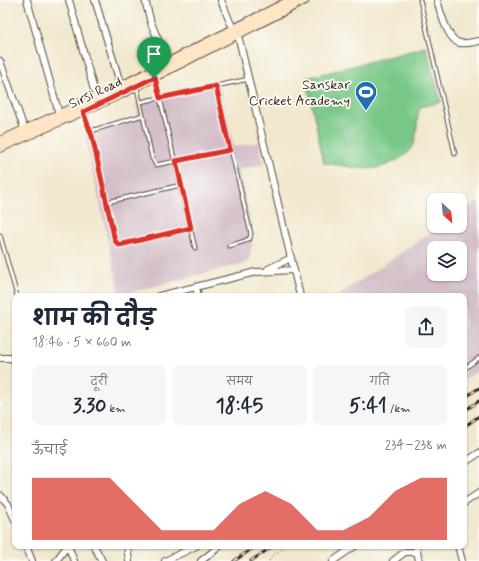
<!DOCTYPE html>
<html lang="hi">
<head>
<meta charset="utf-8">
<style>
  :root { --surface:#fff; --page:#f6f6f7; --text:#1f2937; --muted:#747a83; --accent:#d93025 }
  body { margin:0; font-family:Mynerve,"Playpen Sans Deva",sans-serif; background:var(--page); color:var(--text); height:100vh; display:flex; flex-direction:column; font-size:15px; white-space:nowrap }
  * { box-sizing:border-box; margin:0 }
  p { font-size:13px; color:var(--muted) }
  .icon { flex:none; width:22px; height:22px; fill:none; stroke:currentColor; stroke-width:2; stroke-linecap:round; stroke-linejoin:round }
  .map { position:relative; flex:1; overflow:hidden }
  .sheet { position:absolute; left:12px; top:293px; width:455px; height:256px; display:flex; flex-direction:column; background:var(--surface); border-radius:8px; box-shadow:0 1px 3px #0004 }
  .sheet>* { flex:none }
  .needle { width:26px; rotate:153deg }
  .fabs { position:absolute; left:427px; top:193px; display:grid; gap:8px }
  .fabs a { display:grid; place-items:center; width:40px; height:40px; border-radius:8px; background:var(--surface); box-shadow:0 1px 3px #0004; font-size:20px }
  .pin { position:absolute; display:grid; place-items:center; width:34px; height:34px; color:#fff; margin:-41px -17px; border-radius:50% 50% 50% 0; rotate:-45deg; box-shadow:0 0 4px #0007 }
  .pin .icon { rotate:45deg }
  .round { display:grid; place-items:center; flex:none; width:42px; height:42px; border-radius:8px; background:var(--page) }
  .headline { display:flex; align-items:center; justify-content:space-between; height:68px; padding:0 20px }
  h1 { font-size:22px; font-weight:700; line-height:30px }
  .metrics { display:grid; grid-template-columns:repeat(3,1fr); gap:6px; height:68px; padding:4px 20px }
  .metrics div { display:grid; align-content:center; border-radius:8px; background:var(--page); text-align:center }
  .metrics b { font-size:20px; font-weight:700 }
  .metrics small { font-size:11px; font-weight:400 }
  .metrics p { font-size:11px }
  .chart { height:112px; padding:8px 20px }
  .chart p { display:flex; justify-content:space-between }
  .chart svg { width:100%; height:72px; margin-top:4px; fill:var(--accent); opacity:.7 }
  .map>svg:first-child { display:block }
  .industrial { fill:#d2bdc8; fill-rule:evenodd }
  .green { fill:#78c788; stroke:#5a7853 }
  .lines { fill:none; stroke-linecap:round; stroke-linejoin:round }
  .service-casing { stroke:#564638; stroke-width:5 }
  .minor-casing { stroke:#564638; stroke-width:8 }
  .secondary-casing { stroke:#564638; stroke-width:10 }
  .path { stroke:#564638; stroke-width:1; stroke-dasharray:1 3; stroke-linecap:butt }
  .service { stroke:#fff; stroke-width:3 }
  .minor { stroke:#fff; stroke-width:6 }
  .secondary { stroke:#fde5c5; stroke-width:8 }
  .rail-casing { stroke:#3b2a1e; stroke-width:3 }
  .rail { stroke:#fdfcf7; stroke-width:1.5; stroke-dasharray:4.5; stroke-linecap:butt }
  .route-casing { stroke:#fff; stroke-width:8 }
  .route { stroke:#d93025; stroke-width:5 }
  .labels { text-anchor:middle; stroke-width:3.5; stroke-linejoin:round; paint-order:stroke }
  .poi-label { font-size:14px; fill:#3b2a1e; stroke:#fdfcf7; text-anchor:end }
  .street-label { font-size:14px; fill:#3b2a1e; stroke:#fdfcf7 }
</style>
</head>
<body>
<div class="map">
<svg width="479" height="561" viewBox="0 0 479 561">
  <rect width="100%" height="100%" fill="#fdfcf7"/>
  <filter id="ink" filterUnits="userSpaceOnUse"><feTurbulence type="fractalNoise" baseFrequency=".025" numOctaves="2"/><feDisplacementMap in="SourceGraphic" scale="8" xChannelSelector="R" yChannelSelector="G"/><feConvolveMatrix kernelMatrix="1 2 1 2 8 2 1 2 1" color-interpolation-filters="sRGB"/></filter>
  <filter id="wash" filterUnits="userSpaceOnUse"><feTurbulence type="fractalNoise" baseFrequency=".012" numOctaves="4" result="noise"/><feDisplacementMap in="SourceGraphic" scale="16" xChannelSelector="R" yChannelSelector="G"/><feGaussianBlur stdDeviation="0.9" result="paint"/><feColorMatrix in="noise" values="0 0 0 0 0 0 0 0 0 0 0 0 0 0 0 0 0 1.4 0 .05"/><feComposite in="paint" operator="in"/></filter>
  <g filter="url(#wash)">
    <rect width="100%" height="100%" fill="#f1e8ce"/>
    <path class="industrial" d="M 219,85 L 234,147 L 259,142 L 264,164 L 238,170 L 253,235 L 249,262 L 120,295 L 85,137 L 139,118 L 136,102 Z
      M 479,201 L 479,370 L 464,380 L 464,296 L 337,296 L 441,226 L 460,226 L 460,213 ZM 434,248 L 460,248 L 460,274 L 434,274 Z"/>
    <path class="green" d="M 426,47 L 441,102 L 420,107 C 416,119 418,132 414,144 C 412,149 407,154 402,157 C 372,177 356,166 324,163 L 306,78 Z"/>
  </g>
  <g filter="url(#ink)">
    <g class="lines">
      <g class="service-casing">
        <path id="service" d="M 420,0 L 455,154
          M 155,77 L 195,248
          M 137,88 L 152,158 L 156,165 L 230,150
          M 140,102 L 216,86
          M 83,112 L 92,135
          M 143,115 L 94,130 L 92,135 L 115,241 L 119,245 L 122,245 L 191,229
          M 107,202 L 181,185
          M 0,235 L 17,296
          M 229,246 L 245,241 L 250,238 L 251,234 L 216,86 L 249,79
          M 464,369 L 479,358"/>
      </g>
      <g class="minor-casing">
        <path id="minor" d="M 27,0 L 59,114
          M 69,0 L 97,101
          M 95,0 L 121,86
          M 145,0 L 151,23 L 168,63
          M 221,0 L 230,22 L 238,35 L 300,296
          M 437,0 C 440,11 448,41 460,43 C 465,44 474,42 479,41
          M 0,61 L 25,131
          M 268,269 L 291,258
          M 196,287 L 198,296
          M 159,296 L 256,272 L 294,270
          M 0,358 L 10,358 L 15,360
          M 464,463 L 479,453
          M 0,495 L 8,504 L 15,520
          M 464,503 L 479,493
          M 26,546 L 32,561
          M 94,546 L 102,561
          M 127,546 L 129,561
          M 416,546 L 419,561
          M 458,546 L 462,561
          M 69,548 L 74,561
          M 56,561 L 65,549
          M 165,561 L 196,546
          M 201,561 L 220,546
          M 333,561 L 355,546
          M 393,561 L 405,552 L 417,552"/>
      </g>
      <g class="secondary-casing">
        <path id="secondary" d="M 0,141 L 121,86 L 291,0
          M 0,148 L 121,94 L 305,0"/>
      </g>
      <path class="path" d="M 269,561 L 273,555 L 286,546"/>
      <use href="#service" class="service"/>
      <use href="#minor" class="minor"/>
      <use href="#secondary" class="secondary"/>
      <g class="rail-casing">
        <path id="rail" d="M 464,398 L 479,388
          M 464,411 L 479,401
          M 464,427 L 479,416
          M 234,561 L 256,546
          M 251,561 L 273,546"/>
      </g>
      <use href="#rail" class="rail"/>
    </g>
  </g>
  <g class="lines" filter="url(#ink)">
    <g class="route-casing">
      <path id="route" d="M 155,77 L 160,98 L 216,86 L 230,150 L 176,161 L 191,228 L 119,245 L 115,241 L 92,136 L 83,112 Z"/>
    </g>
    <use href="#route" class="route"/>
  </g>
  <defs>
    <g id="stadium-pin" transform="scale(1.15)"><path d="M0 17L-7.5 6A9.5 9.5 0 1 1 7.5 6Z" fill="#1f6fb2" stroke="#fdfcf7"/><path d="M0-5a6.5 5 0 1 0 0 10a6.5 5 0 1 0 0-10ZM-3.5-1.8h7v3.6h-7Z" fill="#fff"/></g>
  </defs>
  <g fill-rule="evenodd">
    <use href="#stadium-pin" x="366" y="92"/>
  </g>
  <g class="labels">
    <g class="poi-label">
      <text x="350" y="89">Sanskar<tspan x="350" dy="16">Cricket Academy</tspan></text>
    </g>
    <g class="street-label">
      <text transform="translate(95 92) rotate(-25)" y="5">Sirsi Road</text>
    </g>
  </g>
</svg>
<div class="fabs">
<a><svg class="needle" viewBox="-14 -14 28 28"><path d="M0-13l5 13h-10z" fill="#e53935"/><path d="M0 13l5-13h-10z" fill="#747a83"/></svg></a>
<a><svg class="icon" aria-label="layers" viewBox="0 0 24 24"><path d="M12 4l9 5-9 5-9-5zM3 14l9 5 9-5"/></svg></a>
</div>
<div class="pin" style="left:154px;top:78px;background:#1e9e55"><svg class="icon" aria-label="arrive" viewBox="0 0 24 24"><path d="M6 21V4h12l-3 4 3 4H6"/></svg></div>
<section class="sheet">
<div class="headline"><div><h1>शाम की दौड़</h1><p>18:46 · 5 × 660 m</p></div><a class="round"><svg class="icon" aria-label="share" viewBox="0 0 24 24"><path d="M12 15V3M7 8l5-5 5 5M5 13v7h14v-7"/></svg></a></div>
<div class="metrics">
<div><p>दूरी</p><b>3.30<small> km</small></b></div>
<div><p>समय</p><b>18:45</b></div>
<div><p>गति</p><b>5:41<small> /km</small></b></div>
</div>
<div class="chart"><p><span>ऊँचाई</span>234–238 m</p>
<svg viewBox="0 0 160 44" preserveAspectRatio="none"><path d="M0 44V6L10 6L20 6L30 6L40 22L50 38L60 38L70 38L80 22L90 14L100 22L110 38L120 38L130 30L140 14L150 6L160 6V44z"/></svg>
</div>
</section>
</div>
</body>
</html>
